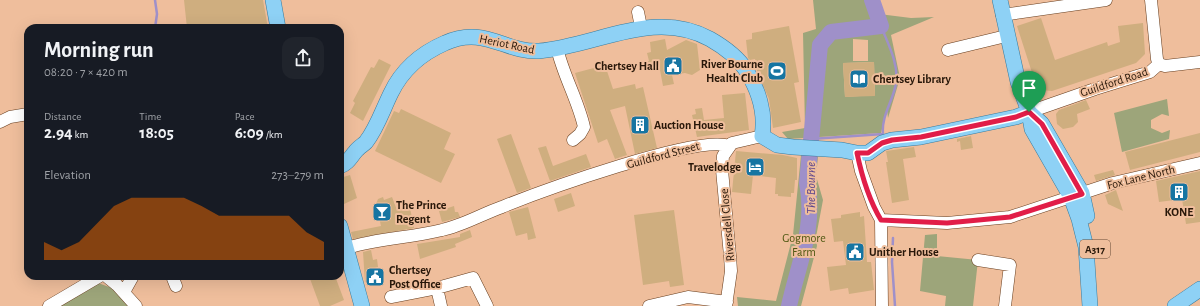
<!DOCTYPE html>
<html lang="en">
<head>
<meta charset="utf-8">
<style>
  :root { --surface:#171b24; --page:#20242c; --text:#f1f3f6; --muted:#9ea1a6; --accent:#b45309 }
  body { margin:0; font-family:"Alegreya Sans",sans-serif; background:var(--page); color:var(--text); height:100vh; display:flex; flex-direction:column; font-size:15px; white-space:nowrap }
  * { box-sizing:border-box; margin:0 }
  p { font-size:13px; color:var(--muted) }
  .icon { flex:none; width:22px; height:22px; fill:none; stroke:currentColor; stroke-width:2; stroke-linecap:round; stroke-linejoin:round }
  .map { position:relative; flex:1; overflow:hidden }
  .panel { position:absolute; left:24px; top:24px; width:320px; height:256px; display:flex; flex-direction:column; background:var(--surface); border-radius:12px; box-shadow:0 4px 16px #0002 }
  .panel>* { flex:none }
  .pin { position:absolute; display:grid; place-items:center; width:34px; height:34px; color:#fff; margin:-41px -17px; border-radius:50% 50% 50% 0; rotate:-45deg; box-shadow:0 0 4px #0007 }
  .pin .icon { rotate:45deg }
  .round { display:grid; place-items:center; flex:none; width:42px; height:42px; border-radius:12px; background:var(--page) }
  .headline { display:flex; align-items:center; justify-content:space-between; height:68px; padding:0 20px }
  h1 { font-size:22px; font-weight:700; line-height:30px }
  .figures { display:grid; grid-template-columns:repeat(3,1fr); gap:6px; height:68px; padding:4px 20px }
  .figures div { display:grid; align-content:center }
  .figures b { font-size:17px; font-weight:700 }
  .figures small { font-size:11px; font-weight:400 }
  .figures p { font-size:11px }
  .chart { height:112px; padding:8px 20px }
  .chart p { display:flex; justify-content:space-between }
  .chart svg { width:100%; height:72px; margin-top:4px; fill:var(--accent); opacity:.7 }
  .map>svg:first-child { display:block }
  .green { fill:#9da57a; fill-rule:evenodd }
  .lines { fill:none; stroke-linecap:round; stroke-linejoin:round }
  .stream { stroke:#9f90c9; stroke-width:2.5 }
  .river { stroke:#9f90c9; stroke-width:16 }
  .building { fill:#cfae7f }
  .minor-casing { stroke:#673e1f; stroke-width:13 }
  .major-casing { stroke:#397c9e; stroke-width:16 }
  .minor { stroke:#fff; stroke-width:12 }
  .major { stroke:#8ed1f5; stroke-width:15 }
  .route-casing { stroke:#fff; stroke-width:8 }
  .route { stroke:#e11d48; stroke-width:5 }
  .labels { text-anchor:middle; stroke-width:4; stroke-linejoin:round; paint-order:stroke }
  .shield { fill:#efbe9c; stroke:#644935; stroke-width:1 }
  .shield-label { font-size:11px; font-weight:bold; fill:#281709 }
  .street-label { font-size:12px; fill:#281709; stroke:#efbe9c }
  .poi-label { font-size:12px; font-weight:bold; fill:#281709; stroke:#efbe9c; text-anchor:start }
  .park-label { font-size:12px; fill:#505812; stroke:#efbe9c }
  .water-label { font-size:13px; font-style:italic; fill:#5c458c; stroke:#efbe9c }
</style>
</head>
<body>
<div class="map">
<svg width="1200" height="306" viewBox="0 0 1200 306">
  <rect width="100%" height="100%" fill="#efbe9c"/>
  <path class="green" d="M 813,0 L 880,0 L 879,14 L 911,18 L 934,17 L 891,35 L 900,78 L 888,118 L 887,109 L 881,133 L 788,139 L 782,132 L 805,128 L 803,33 L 816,29 ZM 853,39 L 868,40 L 868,61 L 853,61 ZM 874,62 L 875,95 L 845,97 L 843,63 Z
    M 1167,99 L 1169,116 L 1162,114 L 1151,120 L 1151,128 L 1162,133 L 1170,130 L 1169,139 L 1122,152 L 1114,113 Z
    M 801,155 L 818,157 L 816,176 L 823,200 L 816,237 L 817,246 L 801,306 L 738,306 L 737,297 L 776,301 L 793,235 Z
    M 937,234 L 937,256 L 978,260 L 973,306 L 945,306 L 946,296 L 920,291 L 925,235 Z
    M 98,283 L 112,288 L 128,306 L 57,306 Z"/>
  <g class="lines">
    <path class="stream" d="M 155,0 L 157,14 L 155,28
      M 811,139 L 883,134 C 881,116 894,99 896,83 C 899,64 888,44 881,26
      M 893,238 L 892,262 L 895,306"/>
    <path class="river" d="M 789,306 C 798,264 816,227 807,183 L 820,45 L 831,32 L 881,26 L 872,0"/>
  </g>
  <path class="building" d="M 184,0 L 263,0 L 268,28 L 187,28 Z
    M 1041,18 L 1055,60 L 1107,42 L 1108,46 L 1120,42 L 1118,26 L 1143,23 L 1145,54 L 1136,63 L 1052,91 L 1042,90 L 1035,82 L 1017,26 Z
    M 789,26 L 799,82 L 794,83 L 801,122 L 773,128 L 769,99 L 757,71 L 755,59 L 750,60 L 748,58 L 746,40 L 752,39 L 752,33 Z
    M 665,39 L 667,50 L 686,40 L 697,44 L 700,70 L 692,75 L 685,73 L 672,75 L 674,84 L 663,86 L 660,70 L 649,70 L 645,62 L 649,61 L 647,53 L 651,52 L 650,42 Z
    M 379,59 L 391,65 L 363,121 L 350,113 L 355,103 L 353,101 L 371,67 L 374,68 Z
    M 874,62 L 875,96 L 845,97 L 843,63 Z
    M 605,65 L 613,89 L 635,84 L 636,89 L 643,87 L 657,148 L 635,154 L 625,106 L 610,110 L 627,155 L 615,159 L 607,139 L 598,143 L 575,73 Z
    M 745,93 L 749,130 L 697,137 L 692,115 L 696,114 L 695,109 L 702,108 L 704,120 L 724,118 L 722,95 Z
    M 1086,100 L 1090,109 L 1077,114 L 1078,122 L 1073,127 L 1063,129 L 1057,124 L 1056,114 L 1059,110 Z
    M 401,109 L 451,133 L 444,149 L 455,154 L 441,183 L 375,151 L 394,111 L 399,113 Z
    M 1200,133 L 1200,152 L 1130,170 L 1125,152 Z
    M 511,134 L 531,188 L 517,193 L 497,139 Z
    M 971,136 L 973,148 L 961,150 L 960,141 L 957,142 L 957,139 Z
    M 546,146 L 553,166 L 586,154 L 591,167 L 550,181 L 538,148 Z
    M 914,147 L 916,157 L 903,159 L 909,200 L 892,203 L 886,162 L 888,162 L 886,151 Z
    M 736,151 L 783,155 L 797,158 L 797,180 L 795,180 L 794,193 L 791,193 L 791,197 L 778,196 L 778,194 L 775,194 L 776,178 L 753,175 L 751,194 L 732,192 Z
    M 1113,170 L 1115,175 L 1096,181 L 1094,175 Z
    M 1200,171 L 1200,222 L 1186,224 L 1182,199 L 1159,202 L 1156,181 Z
    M 350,175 L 357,198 L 344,204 L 340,192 L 340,178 Z
    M 1116,190 L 1123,211 L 1108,204 L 1105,195 Z
    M 571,193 L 575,206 L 558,212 L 554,199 Z
    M 383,197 L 384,200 L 392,197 L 397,210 L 410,208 L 414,228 L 353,239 L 351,232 L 381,226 L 376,204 L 378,199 Z
    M 454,206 L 455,212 L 458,212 L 460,217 L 442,222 L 439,211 Z
    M 528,207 L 536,238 L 528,240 L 527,233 L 516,236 L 509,212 Z
    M 674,210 L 684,285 L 670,287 L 669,281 L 643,285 L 634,215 Z
    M 860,212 L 860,217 L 864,216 L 867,262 L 871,262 L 874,290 L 849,294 L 848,288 L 830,291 L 827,267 L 846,265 L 843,241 L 834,242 L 831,219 L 841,218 L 841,215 Z
    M 470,230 L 472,237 L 455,244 L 456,247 L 420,259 L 417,244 L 460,237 L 460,234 Z
    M 371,250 L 373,260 L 377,259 L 378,267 L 375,268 L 376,281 L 365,282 L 363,252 Z
    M 309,276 L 335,276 L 344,300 L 330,306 L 320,306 Z"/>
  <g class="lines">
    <g class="minor-casing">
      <path id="minor" d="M 1151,0 L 1157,59 L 1159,64
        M 638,12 L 641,27
        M 1002,15 L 1106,0
        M 557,48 C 563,75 578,100 584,127 L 580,134 L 573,140
        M 948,50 L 1006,36
        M 1159,64 L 1165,66 L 1200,62
        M 1029,112 L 1095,89 L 1150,72 L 1159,64
        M 0,122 L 10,117 L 28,114
        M 857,153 L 861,171 L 874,207 L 881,220 L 882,306
        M 881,220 L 947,223 L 1010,217 L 1113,183 L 1200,163
        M 347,248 C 378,238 411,238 442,230 C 462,226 482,214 502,207 C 539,192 698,134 729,146
        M 978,260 L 1010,265 L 1005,306
        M 106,276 L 117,285 L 136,306
        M 172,276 L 176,286
        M 437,288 L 441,306
        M 124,292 L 133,276
        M 391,297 L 437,288 L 473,278 L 487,306
        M 49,306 L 100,276
        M 649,306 L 688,297 L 727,302
        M 726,306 L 731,271 L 730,256 L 722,170 L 723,156 L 732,143 L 762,136"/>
    </g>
    <g class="major-casing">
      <path id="major" d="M 273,0 L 278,28
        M 1000,0 L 1018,82 L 1029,112 L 1032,129 L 1071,197 L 1079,219 L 1086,247 L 1090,306
        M 1029,112 L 1042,124 L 1082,193 L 1087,216
        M 340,166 C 348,163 350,158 355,152 C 358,148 363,145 366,142 C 377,128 383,109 391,93 C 402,70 422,53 445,43 C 484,25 506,53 539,51 C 597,46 654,8 710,39 C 724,47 737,56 746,70 C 758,89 766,113 762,136 L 777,145 L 793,147 L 842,150 L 857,153 L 868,153 L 882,143 L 892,140 L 921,137 L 1016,117 L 1029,112
        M 340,226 L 362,306
        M 1175,306 L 1200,289"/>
    </g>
    <use href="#minor" class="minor"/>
    <use href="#major" class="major"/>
  </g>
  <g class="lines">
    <g class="route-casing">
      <path id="route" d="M 1029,112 L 1042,124 L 1082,194 L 1010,217 L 947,223 L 881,220 C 869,200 862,177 857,153 L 868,153 L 882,143 L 892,140 L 921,137 L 1016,117 Z"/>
    </g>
    <use href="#route" class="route"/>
  </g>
  <defs>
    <g id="civic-square" transform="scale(1)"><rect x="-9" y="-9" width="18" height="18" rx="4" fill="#1675a2" stroke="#efbe9c"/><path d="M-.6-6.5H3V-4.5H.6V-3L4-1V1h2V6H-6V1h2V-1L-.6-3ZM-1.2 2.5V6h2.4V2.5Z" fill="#fff"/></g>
    <g id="stadium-square" transform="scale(1)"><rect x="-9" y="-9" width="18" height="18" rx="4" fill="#1675a2" stroke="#efbe9c"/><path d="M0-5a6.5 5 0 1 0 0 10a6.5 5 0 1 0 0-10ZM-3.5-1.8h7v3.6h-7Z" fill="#fff"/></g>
    <g id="library-square" transform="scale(1)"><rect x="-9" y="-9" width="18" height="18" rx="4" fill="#1675a2" stroke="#efbe9c"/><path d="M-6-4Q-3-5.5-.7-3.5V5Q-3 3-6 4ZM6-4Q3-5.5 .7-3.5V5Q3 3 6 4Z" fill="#fff"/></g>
    <g id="building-square" transform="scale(1)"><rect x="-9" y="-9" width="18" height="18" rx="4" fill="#1675a2" stroke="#efbe9c"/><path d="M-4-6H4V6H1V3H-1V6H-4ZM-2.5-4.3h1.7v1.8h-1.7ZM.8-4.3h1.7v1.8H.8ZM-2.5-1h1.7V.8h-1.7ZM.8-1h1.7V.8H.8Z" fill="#fff"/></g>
    <g id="hotel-square" transform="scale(1)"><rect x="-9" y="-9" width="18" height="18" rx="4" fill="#1675a2" stroke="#efbe9c"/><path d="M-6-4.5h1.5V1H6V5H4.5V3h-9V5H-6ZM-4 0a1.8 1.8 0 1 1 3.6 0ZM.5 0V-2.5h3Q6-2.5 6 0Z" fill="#fff"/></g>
    <g id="bar-square" transform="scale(1)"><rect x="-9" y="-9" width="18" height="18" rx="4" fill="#1675a2" stroke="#efbe9c"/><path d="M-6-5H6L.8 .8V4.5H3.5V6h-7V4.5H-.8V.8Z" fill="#fff"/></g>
  </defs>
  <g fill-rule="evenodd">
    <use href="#civic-square" x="673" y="66"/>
    <use href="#stadium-square" x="777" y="71"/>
    <use href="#library-square" x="859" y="79"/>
    <use href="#building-square" x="640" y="125"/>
    <use href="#hotel-square" x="755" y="167"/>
    <use href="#building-square" x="1179" y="192"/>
    <use href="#bar-square" x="382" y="212"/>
    <use href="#civic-square" x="855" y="252"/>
    <use href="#civic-square" x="375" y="277"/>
  </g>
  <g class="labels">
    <rect class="shield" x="1080" y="240" width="30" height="18" rx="3"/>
    <g class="shield-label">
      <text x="1095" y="253">A317</text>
    </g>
    <g class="street-label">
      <text transform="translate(507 44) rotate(12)" y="4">Heriot Road</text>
      <text transform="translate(1114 82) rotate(-18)" y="4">Guildford Road</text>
      <text transform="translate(663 155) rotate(-15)" y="4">Guildford Street</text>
      <text transform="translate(1141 177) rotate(-14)" y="4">Fox Lane North</text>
      <text transform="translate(727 225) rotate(-95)" y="4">Riversdell Close</text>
    </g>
    <g class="poi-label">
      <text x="763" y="68" text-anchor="end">River Bourne<tspan x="763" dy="14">Health Club</tspan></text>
      <text x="659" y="70" text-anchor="end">Chertsey Hall</text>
      <text x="873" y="83">Chertsey Library</text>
      <text x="654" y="129">Auction House</text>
      <text x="741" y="171" text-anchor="end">Travelodge</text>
      <text x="396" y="209">The Prince<tspan x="396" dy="14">Regent</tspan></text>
      <text x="1179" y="216" text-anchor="middle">KONE</text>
      <text x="869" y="256">Unither House</text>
      <text x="389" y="274">Chertsey<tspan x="389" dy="14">Post Office</tspan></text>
    </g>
    <g class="park-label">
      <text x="804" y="242">Gogmore<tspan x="804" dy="14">Farm</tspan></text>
    </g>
    <g class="water-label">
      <text transform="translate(810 188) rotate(-90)" y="5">The Bourne</text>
    </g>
  </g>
</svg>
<div class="pin" style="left:1029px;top:112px;background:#1e9e55"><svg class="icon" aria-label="arrive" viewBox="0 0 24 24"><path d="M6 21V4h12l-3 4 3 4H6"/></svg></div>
<section class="panel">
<div class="headline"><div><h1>Morning run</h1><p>08:20 · 7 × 420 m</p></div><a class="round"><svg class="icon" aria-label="share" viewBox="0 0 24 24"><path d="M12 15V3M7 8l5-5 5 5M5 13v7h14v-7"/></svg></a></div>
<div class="figures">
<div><p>Distance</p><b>2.94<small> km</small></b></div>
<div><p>Time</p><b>18:05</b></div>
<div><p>Pace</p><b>6:09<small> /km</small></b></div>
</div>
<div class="chart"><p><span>Elevation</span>273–279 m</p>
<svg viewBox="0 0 160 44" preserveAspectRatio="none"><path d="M0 44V33L10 38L20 33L30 22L40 11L50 6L60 6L70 6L80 6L90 11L100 17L110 17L120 17L130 17L140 17L150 27L160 33V44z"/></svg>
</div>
</section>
</div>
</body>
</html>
